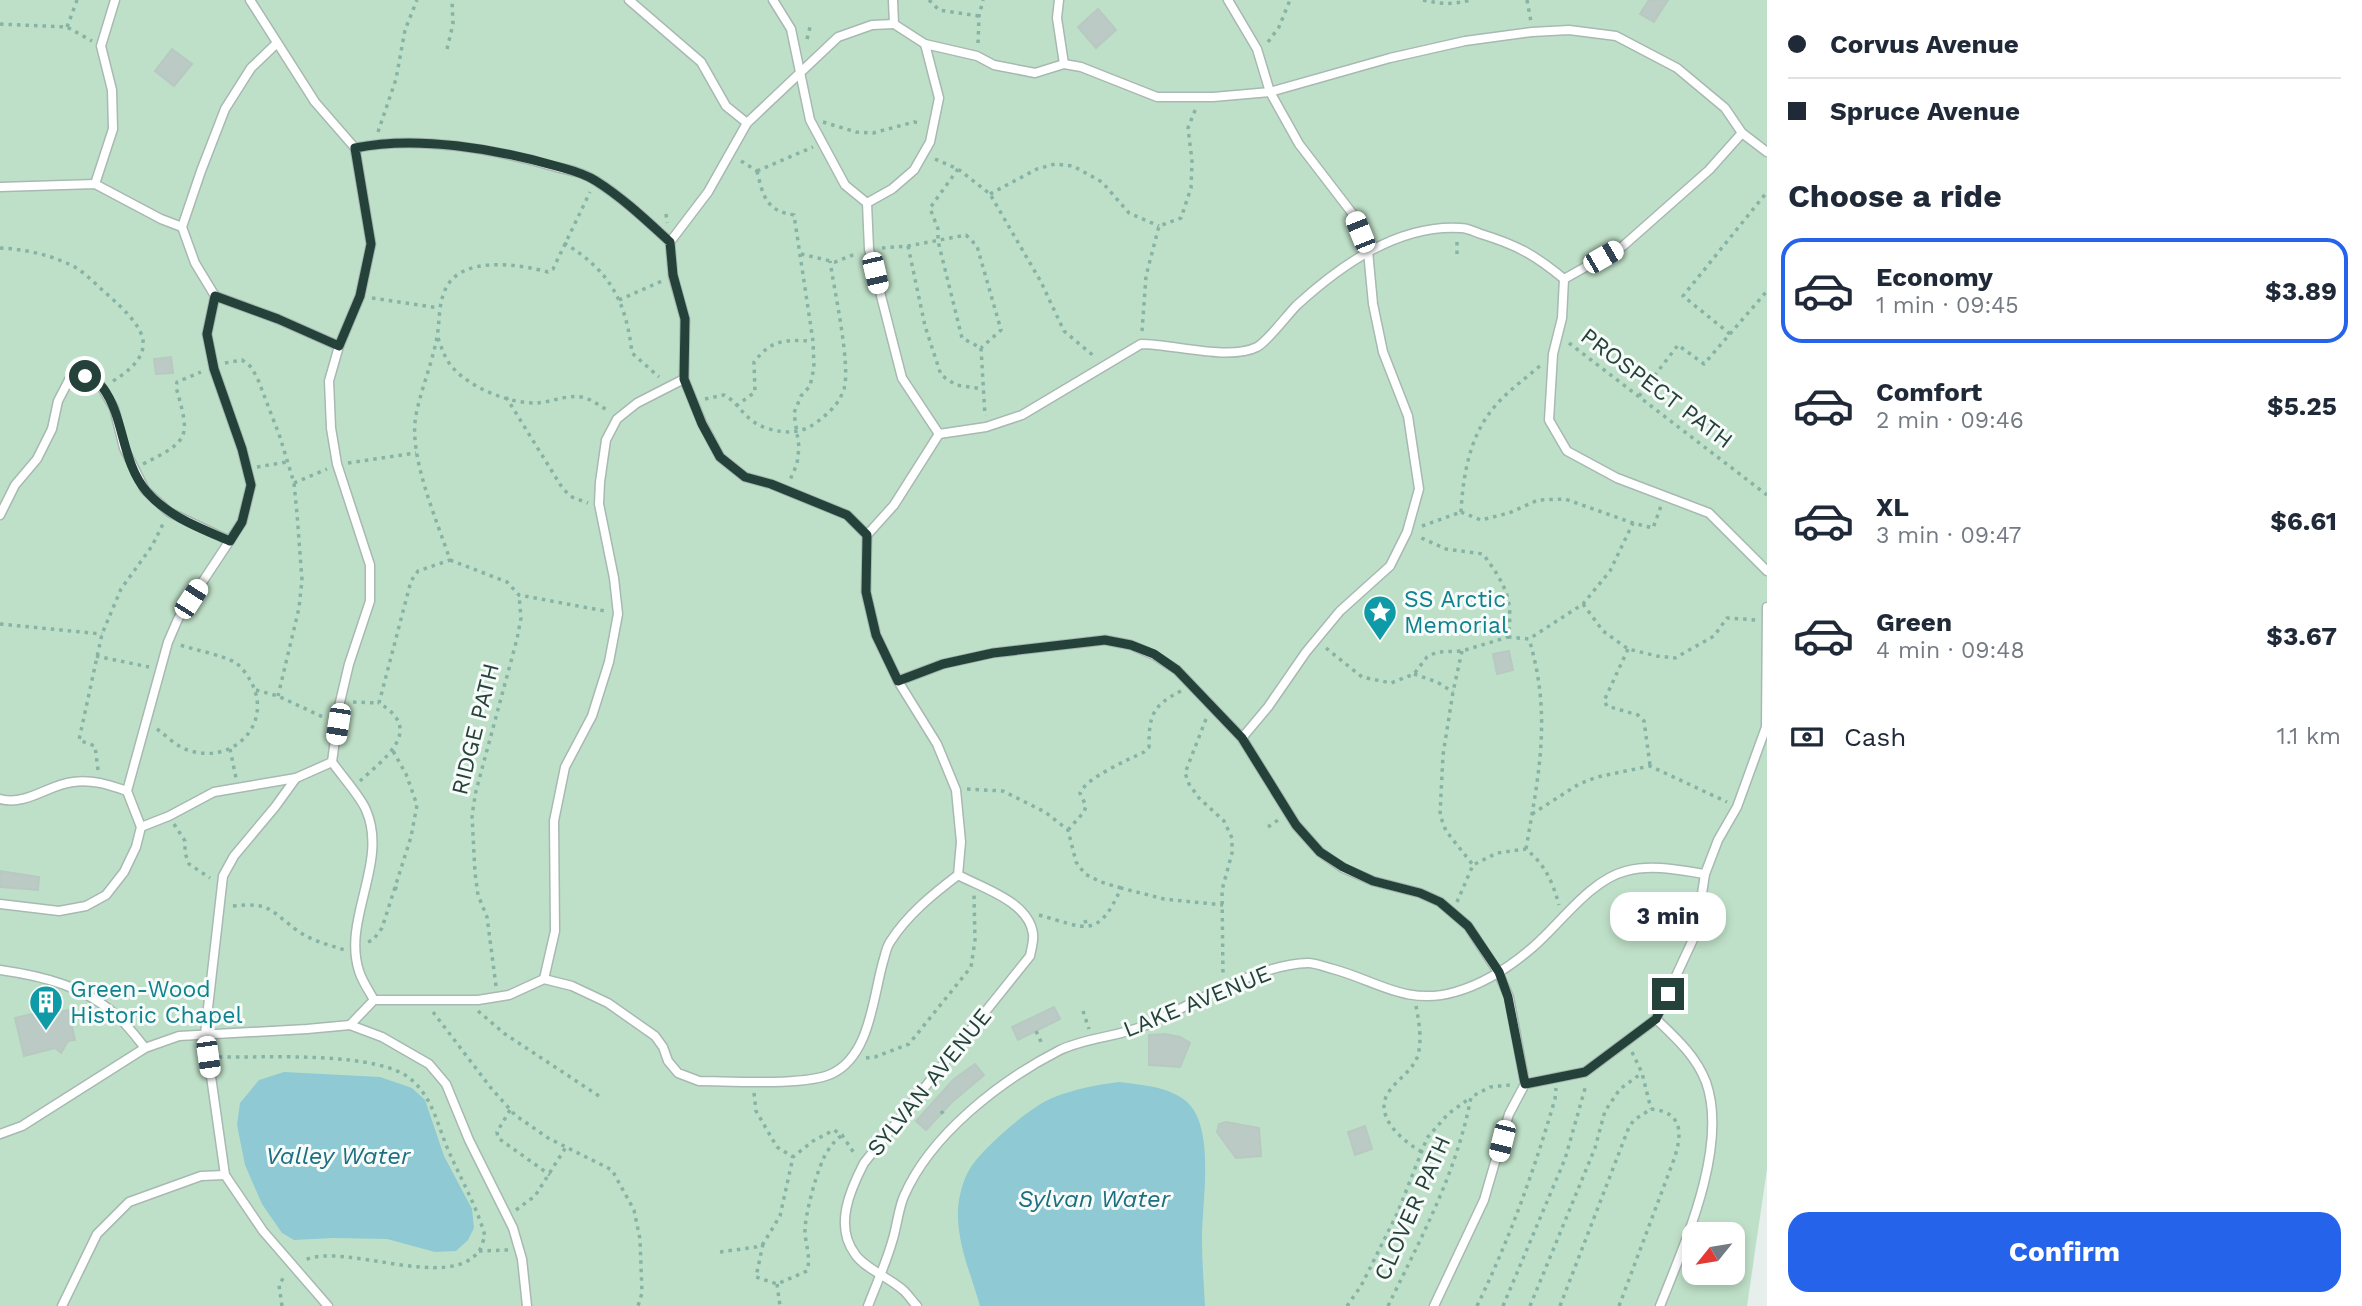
<!DOCTYPE html>
<html lang="en">
<head>
<meta charset="utf-8">
<style>
  body { margin:0; font-family:"Work Sans",sans-serif; background:#f2f2f3; color:#1f2937; height:100vh; display:flex; flex-direction:column; font-size:26px; white-space:nowrap }
  * { box-sizing:border-box; margin:0 }
  p { font-size:23px; color:#747a83 }
  .icon { flex:none; width:38px; height:38px; fill:none; stroke:currentColor; stroke-width:2; stroke-linecap:round; stroke-linejoin:round }
  .map { position:relative; flex:1; overflow:hidden }
  .panel { display:flex; flex-direction:column; background:#fff; width:595px }
  .panel>* { flex:none }
  .banner { display:grid; align-content:center; height:154px; padding:0 21px; background:#fff }
  .needle { width:46px; rotate:240deg }
  .buttons { position:absolute; left:1682px; top:1222px; display:grid; gap:14px }
  .buttons a { display:grid; place-items:center; width:63px; height:63px; border-radius:14px; background:#fff; box-shadow:0 4px 10px #0003; font-size:35px }
  .end { position:absolute; width:32px; height:32px; margin:-16px; border:9px solid #24423a; background:#fff; box-shadow:0 0 0 4px #fff }
  .from { border-radius:50% }
  .bubble { position:absolute; height:49px; border-radius:21px; background:#fff; box-shadow:0 4px 10px #0003; font-size:23px; font-weight:700; line-height:49px; text-align:center }
  .car { position:absolute; width:21px; height:42px; margin:-21px -10px; border-radius:9px; box-shadow:0 0 5px 2px #0007; background:linear-gradient(#fff 24%,#345 0 40%,#fff 0 76%,#345 0 86%,#fff 0) }
  .banner b { display:flex; align-items:center; gap:24px; height:66px; font-size:26px }
  .banner b+b { border-top:2px solid #e0e1e3 }
  .banner i { width:18px; height:18px; background:#1f2937 }
  ul { padding:0; list-style:none }
  li { display:flex; align-items:center; gap:21px; height:105px; margin:0 14px 10px; padding:0 7px; border:4px solid transparent; border-radius:21px }
  li div { flex:1 }
  li b { display:block; font-size:26px }
  li em { font-style:normal; font-weight:700 }
  li.on { border-color:#2563eb }
  li>.icon { width:63px; height:63px; stroke-width:1.5 }
  h2 { padding:0 21px; font-size:32px; line-height:84px }
  .pay { display:flex; align-items:center; gap:18px; height:77px; padding:0 21px; font-size:26px }
  .pay p { margin-inline-start:auto }
  .button { display:flex; gap:14px; margin-top:auto; padding:14px 21px }
  .button a { flex:1; height:80px; border-radius:21px; background:#2563eb; color:#fff; font-size:28px; font-weight:700; line-height:80px; text-align:center }
  main { display:flex; flex:1; min-height:0 }
  .map>svg:first-child { display:block }
</style>
</head>
<body>
<main>
<div class="map">
<svg width="1767" height="1306" viewBox="0 0 1767 1306">
  <rect width="100%" height="100%" fill="#e6efeb"/>
  <path fill="#bfe0c8" fill-rule="evenodd" d="M0,0h1767v1169l-20,137h-1747zM1694,1234h38v38h-38z"/>
  <g fill="#8ec9d4">
    <path d="M284,1072l96,5 32,11 13,12 19,56 28,53 2,19 -6,12 -12,11 -21,1 -48,-13 -54,-1 -39,2 -12,-7 -20,-29 -17,-39 -8,-40 3,-22 19,-23z"/>
    <path d="M1119,1082c23,3 48,4 67,19 31,27 15,104 16,141 0,21 2,43 3,64h-225c-8,-29 -21,-57 -22,-88 -1,-15 4,-38 13,-51 13,-20 59,-60 81,-69 23,-9 43,-13 67,-16z"/>
  </g>
  <g fill="#bbcac4" stroke="#b8c9c2" stroke-width="2">
    <path d="M1649,0h19l-14,22 -14,-8z"/>
    <path d="M1098,9l18,21 -20,18 -18,-21z"/>
    <path d="M172,49l20,15 -18,22 -19,-15z"/>
    <path d="M171,357l2,16 -17,1 -2,-15z"/>
    <path d="M1509,651l4,19 -16,4 -4,-20z"/>
    <path d="M0,871l39,6 -1,13 -38,-3z"/>
    <path d="M51,1004l9,8 8,-2 7,30 -7,1 -7,12 -6,-5 -31,8 -9,-38 30,-7z"/>
    <path d="M1054,1007l6,12 -42,21 -6,-13z"/>
    <path d="M1165,1034l15,3 10,6 -10,24 -31,-2v-30z"/>
    <path d="M975,1064l9,11 -32,27 -26,28 -10,-9 38,-42z"/>
    <path d="M1226,1122l33,6 2,28 -25,2 -19,-26 2,-8z"/>
    <path d="M1365,1126l7,23 -17,6 -7,-23z"/>
  </g>
  <g fill="none" stroke-linecap="round" stroke-linejoin="round">
    <g stroke="#a8b8b2" stroke-width="11">
      <g id="service">
        <path d="M250,0l65,102 40,46 16,96 -11,52 -21,50 -10,35 2,47 6,36 33,101v36l-21,63 -9,38 -8,60 -36,16 -21,29 -41,49 -11,20 -18,158 20,141 38,56 65,75"/>
        <path d="M629,0l72,62 25,44 21,17 -39,69 -38,50 3,34 12,43 -1,60 18,44 18,34 25,20 26,7 76,31 20,20"/>
        <path d="M773,0l18,29 19,91 35,65 22,18 2,46 33,129 37,56"/>
        <path d="M1059,0l-2,18 7,46 17,3 76,30h56l57,-5 120,-34 75,-17 67,-9 37,-2 47,6 61,32 48,40 17,25 25,19"/>
        <path d="M1228,0l29,49 13,43 29,52 53,69 16,38 5,53 10,48 25,64 11,73 -12,43 -17,34 -50,45 -34,41 -38,55 -26,31"/>
        <path d="M925,44l52,12 17,9 41,8 29,-9"/>
        <path d="M747,123l91,-86 34,-12 22,-1"/>
        <path d="M355,148c62,-13 140,1 201,19 14,3 28,6 40,14 27,17 51,40 74,61"/>
        <path d="M95,184l18,-55 -1,-39 -11,-44 14,-46"/>
        <path d="M0,187l95,-3 66,35 21,8"/>
        <path d="M867,203l25,-14 22,-19 16,-28 9,-44 -14,-54 -31,-20 -1,-24"/>
        <path d="M1564,279l-2,39 -9,36 -4,66 18,31 50,27 92,35 58,58"/>
        <path d="M215,296l63,23 61,27"/>
        <path d="M0,515l15,-30 22,-26 15,-30 6,-28 12,-23 15,-2 16,10 13,22 10,40 21,42 24,22 61,29"/>
        <path d="M898,681l45,-17 50,-11 112,-13 26,5 23,10 23,15 65,68 54,87 24,27 23,16 30,13 47,12 20,9 28,24 30,46 11,25 16,87"/>
        <path d="M332,762c9,13 29,35 34,48 23,52 -24,109 -7,161 3,10 10,20 15,29"/>
        <path d="M0,799c27,7 47,-14 73,-17 19,-3 36,3 54,9"/>
        <path d="M141,827l28,-11 45,-24 82,-14"/>
        <path d="M0,904l59,7 27,-5 20,-11 18,-23 12,-25 5,-20 -14,-36 41,-149 10,-23 64,-97 9,-37 -9,-36 -28,-80 -7,-35 8,-38 -20,-33 -13,-36 19,-56 24,-62 26,-41 26,-25"/>
        <path d="M0,970c43,6 88,17 120,49 9,8 17,19 25,29"/>
        <path d="M544,979l11,-48 -1,-110 11,-54 27,-51 17,-54 9,-48 -4,-36 -15,-74 1,-22 6,-42 11,-21 20,-16 47,-24"/>
        <path d="M1656,1019c20,19 40,37 50,63 23,65 -22,163 -46,224"/>
        <path d="M350,1025l32,12 47,27 17,20 23,56 44,88 9,31 5,47"/>
        <path d="M0,1134l22,-8 123,-78 34,-12 128,-7 43,-4 24,-25h104l31,-5 35,-16 28,7 36,17 47,33 8,11 5,14 10,12 21,8c31,0 106,5 132,-7 39,-17 42,-77 52,-112 2,-6 3,-14 7,-20 17,-27 43,-48 68,-67l3,-33 -5,-52 -19,-46 -39,-63 -22,-46 -10,-43 1,-57 27,-30 45,-71 47,-7 36,-12 119,-71c32,0 88,17 116,3 11,-6 30,-32 40,-42 44,-40 101,-81 164,-77 7,0 14,4 20,6 36,11 54,21 83,45l59,-33 86,-76 33,-37"/>
        <path d="M62,1306l35,-72 32,-32 72,-26 24,-1"/>
        <path d="M868,1306c8,-21 18,-43 24,-64 5,-15 6,-32 12,-46 27,-62 97,-116 156,-146 27,-13 59,-13 86,-25 46,-20 112,-61 162,-62 8,0 17,4 25,6 44,12 74,37 122,23 28,-8 56,-26 78,-45 27,-23 57,-67 93,-76 26,-7 53,-1 79,3"/>
        <path d="M917,1306c-5,-5 -9,-12 -14,-16 -13,-12 -39,-22 -48,-36 -21,-28 -5,-64 9,-91l166,-207c1,-6 4,-15 3,-22 -4,-32 -50,-46 -75,-59"/>
        <path d="M1434,1306l50,-106 25,-86 16,-30 60,-12 71,-53 40,-86 9,-59 13,-34 19,-33 29,-80 1,-120"/>
      </g>
    </g>
    <g stroke="#86b3a5" stroke-width="3.5" stroke-dasharray="3.5 5" stroke-linecap="butt">
      <path d="M929,0l10,10 40,6"/>
      <path d="M1423,0c17,4 30,5 47,0"/>
      <path d="M1527,0l4,22"/>
      <path d="M0,24l67,3 25,14"/>
      <path d="M67,27l10,-27"/>
      <path d="M807,39l3,-12"/>
      <path d="M1268,42l11,-15 11,-27"/>
      <path d="M978,43l1,-27 4,-16"/>
      <path d="M447,49l6,-25 -1,-24"/>
      <path d="M823,122l33,10 17,1 41,-11 7,1"/>
      <path d="M378,132l18,-53 9,-49 12,-30"/>
      <path d="M935,159l23,10 32,25 51,88 23,49 31,26"/>
      <path d="M741,161l16,10"/>
      <path d="M958,169l-28,39 8,21v12l24,97 19,10"/>
      <path d="M757,171c6,25 9,40 37,44l19,126 1,27 -4,18 -9,10 -7,17 5,34 -2,17 -7,16"/>
      <path d="M757,171l56,-24"/>
      <path d="M990,194l47,-25 18,-5 18,2 29,16 27,31 30,13"/>
      <path d="M666,214l1,9"/>
      <path d="M564,243c45,27 62,57 68,110l27,24"/>
      <path d="M908,246l17,80 16,49 15,10 27,4"/>
      <path d="M0,248c25,1 51,7 73,18 13,7 23,19 34,28 34,31 58,55 6,87"/>
      <path d="M882,248l26,-2 58,-11 11,11 24,84 -20,18"/>
      <path d="M801,254l34,8 23,-9"/>
      <path d="M1457,254v-16"/>
      <path d="M372,298l67,10"/>
      <path d="M619,300l43,-19"/>
      <path d="M1142,331l4,-55 13,-50 22,-8 10,-30 1,-27 -4,-33 8,-20"/>
      <path d="M1730,334l-47,-38 84,-104"/>
      <path d="M438,338c4,11 7,21 15,30 18,20 57,36 84,35 15,-1 34,-10 48,-5 8,2 16,9 24,13"/>
      <path d="M1569,343l198,152"/>
      <path d="M981,348l4,68"/>
      <path d="M225,363l17,-3 8,6 7,11 23,60 14,46 3,31 5,66 -3,28 -21,88"/>
      <path d="M1639,396l39,-51 26,19 63,-73"/>
      <path d="M506,397l57,92 9,8 16,6"/>
      <path d="M705,399l19,-4c17,9 19,25 42,33 19,6 35,6 51,-6 12,-9 22,-18 27,-33 7,-24 -10,-100 -14,-128"/>
      <path d="M736,406l19,-14 -1,-30c18,-23 30,-22 58,-21"/>
      <path d="M348,463l68,-10"/>
      <path d="M143,464c48,-24 47,-27 33,-77l1,-5 24,-10"/>
      <path d="M257,467l30,-5"/>
      <path d="M294,483l33,-14"/>
      <path d="M1461,512c2,-38 9,-78 35,-107 13,-15 30,-27 45,-40"/>
      <path d="M1461,512l20,8 28,-7 29,-13 27,-1 68,24"/>
      <path d="M1422,526l39,-14"/>
      <path d="M450,560l57,22 12,13 86,16"/>
      <path d="M1583,604l20,27 25,18 29,7 18,2 39,-22 13,-18 29,2"/>
      <path d="M0,624l102,10"/>
      <path d="M1508,637l21,2 54,-35 27,-33 23,-48 20,5 8,-22"/>
      <path d="M1326,648l36,29 29,6 23,-9 13,-17 10,-5 25,-1 46,-14c6,-38 -3,-53 -25,-83l-37,-5 -29,-13"/>
      <path d="M1628,649l-24,52 3,5 31,9 6,6 6,44"/>
      <path d="M1462,651l-9,41 -10,63 -3,60 6,16 27,34"/>
      <path d="M96,656l53,11"/>
      <path d="M1414,674l23,8 16,10"/>
      <path d="M256,690l22,6 47,22"/>
      <path d="M353,702l26,1"/>
      <path d="M1206,719l-21,54 4,11 10,14 25,23 8,17v15l-10,37 1,86"/>
      <path d="M157,729c10,7 20,18 31,21 45,16 87,-27 62,-70 -3,-5 -8,-13 -14,-17 -13,-8 -41,-13 -56,-18"/>
      <path d="M230,749l6,29"/>
      <path d="M98,770l-3,-24 -16,-6 23,-106 19,-45 31,-43 11,-22"/>
      <path d="M360,781c25,-23 65,-51 19,-78l32,-122 7,-10 32,-11c-13,-40 -42,-104 -34,-145 5,-26 16,-51 21,-78 3,-16 1,-31 8,-47 15,-35 74,-26 103,-18l5,-3 37,-77"/>
      <path d="M967,789l36,2 42,21 23,18 8,32 9,12 16,8 20,6"/>
      <path d="M1532,814l47,-30 18,-7 53,-11 77,36"/>
      <path d="M174,824l11,17v12l4,11 21,14"/>
      <path d="M1268,827l10,-7"/>
      <path d="M1068,830l16,-18 2,-6 -6,-13c7,-16 48,-33 64,-41l5,-5c0,-32 3,-41 32,-56"/>
      <path d="M1526,849c13,-76 26,-134 3,-210"/>
      <path d="M394,888l7,1"/>
      <path d="M1457,902l16,-37 24,-12 29,-4c19,16 26,31 33,56"/>
      <path d="M233,906c38,-4 36,4 65,25 14,10 31,14 47,19"/>
      <path d="M1039,915c47,13 59,25 82,-27l43,11 59,6"/>
      <path d="M1085,920l2,7"/>
      <path d="M368,942l5,-2 9,-12 29,-91 6,-32 -11,-31 -13,-23"/>
      <path d="M496,986l-9,-69 -9,-22 -3,-22 -3,-58 4,-24 41,-152 4,-21 -2,-23"/>
      <path d="M1416,1006c3,16 6,33 2,49 -5,16 -21,24 -30,38 -15,24 16,49 34,59"/>
      <path d="M478,1011l27,23 94,62"/>
      <path d="M1083,1011l6,18"/>
      <path d="M433,1012l58,76 24,27 33,23 64,32 22,40 6,29 2,54 -4,13"/>
      <path d="M1036,1031l7,15"/>
      <path d="M1632,1052l10,21 9,36"/>
      <path d="M219,1057c45,1 162,-7 194,24 21,20 25,46 36,71 12,27 28,55 36,84 -2,4 -3,11 -6,15 -30,41 -134,-9 -174,9"/>
      <path d="M866,1058l9,-1 34,-13 62,-77 4,-27 -1,-45"/>
      <path d="M754,1093l2,18 21,36 16,10"/>
      <path d="M510,1110l-13,22 1,6 52,37"/>
      <path d="M941,1111l5,6"/>
      <path d="M516,1210l19,-14 31,-49"/>
      <path d="M763,1244l-7,33 21,7 30,-13c4,-13 -1,-25 -2,-38 -1,-16 13,-68 22,-81 4,-7 9,-12 15,-17"/>
      <path d="M479,1251l29,-1"/>
      <path d="M720,1252l36,-5 7,-3 17,-28 13,-59 20,-16 21,-11 8,5 14,21"/>
      <path d="M777,1284l3,22"/>
      <path d="M282,1306l-3,-21 6,-10"/>
      <path d="M1347,1306l14,-20 36,-72 30,-76 21,-24 22,-16"/>
      <path d="M1388,1306c33,-68 69,-134 83,-209l19,-10 20,-2"/>
      <path d="M1477,1306c33,-68 57,-135 78,-207l1,-11"/>
      <path d="M1503,1306l62,-147 21,-74"/>
      <path d="M1530,1306l65,-158 10,-37 15,-22 22,-16"/>
      <path d="M1560,1306l69,-179 5,-7 17,-11"/>
      <path d="M1619,1306l54,-144c9,-25 12,-50 -22,-53"/>
    </g>
    <use href="#service" stroke="#fff" stroke-width="8"/>
  </g>
  <g fill="none" stroke-linecap="round" stroke-linejoin="round">
    <path stroke="#24423a" stroke-width="9" d="M85,376c6,4 14,7 18,12 22,30 18,74 44,104 22,25 53,36 83,49l12,-19 9,-37 -9,-36 -28,-80 -7,-35 8,-38 63,23 61,27 21,-50 11,-52 -16,-96c62,-13 141,1 201,18 14,4 28,7 40,15 27,17 51,40 74,61l3,33 12,44 -1,60 18,45 18,33 25,20 26,7 76,31 20,20 -1,57 10,43 22,46 45,-17 50,-11 112,-13 26,5 23,9 23,16 65,68 54,87 24,27 23,15 30,14 47,12 20,9 28,24 31,46 9,25 17,87 60,-12 71,-53 12,-25"/>
  </g>
  <defs>
    <g id="sight-pin" transform="scale(1.75)"><path d="M0 17L-7.5 6A9.5 9.5 0 1 1 7.5 6Z" fill="#0f9aa8" stroke="#f7fbf9"/><path d="M0-6L1.8-2.2L6-1.7L2.9 1.2L3.7 5.4L0 3.3L-3.7 5.4L-2.9 1.2L-6-1.7L-1.8-2.2Z" fill="#fff"/></g>
    <g id="building-pin" transform="scale(1.75)"><path d="M0 17L-7.5 6A9.5 9.5 0 1 1 7.5 6Z" fill="#0f9aa8" stroke="#f7fbf9"/><path d="M-4-6H4V6H1V3H-1V6H-4ZM-2.5-4.3h1.7v1.8h-1.7ZM.8-4.3h1.7v1.8H.8ZM-2.5-1h1.7V.8h-1.7ZM.8-1h1.7V.8H.8Z" fill="#fff"/></g>
  </defs>
  <g fill-rule="evenodd">
    <use href="#sight-pin" x="1380" y="612"/>
    <use href="#building-pin" x="46" y="1002"/>
  </g>
  <g text-anchor="middle" stroke-width="6" stroke-linejoin="round" paint-order="stroke">
    <g font-size="23" fill="#24423a" stroke="#f7fbf9">
      <text transform="translate(1657 388) rotate(37)" y="8">PROSPECT PATH</text>
      <text transform="translate(475 729) rotate(-76)" y="8">RIDGE PATH</text>
      <text transform="translate(1197 1001) rotate(-22)" y="8">LAKE AVENUE</text>
      <text transform="translate(929 1082) rotate(-51)" y="8">SYLVAN AVENUE</text>
      <text transform="translate(1412 1208) rotate(-66)" y="8">CLOVER PATH</text>
    </g>
    <g font-size="23" fill="#0d838f" stroke="#f7fbf9" text-anchor="start">
      <text x="1404" y="607">SS Arctic<tspan x="1404" dy="26">Memorial</tspan></text>
      <text x="70" y="997">Green-Wood<tspan x="70" dy="26">Historic Chapel</tspan></text>
    </g>
    <g font-size="24" font-style="italic" fill="#1c6f80" stroke="#f7fbf9">
      <text x="338" y="1164">Valley Water</text>
      <text x="1094" y="1207">Sylvan Water</text>
    </g>
  </g>
</svg>
<div class="buttons">
<a><svg class="needle" viewBox="-14 -14 28 28"><path d="M0-13l5 13h-10z" fill="#e53935"/><path d="M0 13l5-13h-10z" fill="#747a83"/></svg></a>
</div>
<i class="end from" style="left:85px;top:376px"></i>
<i class="end" style="left:1668px;top:994px"></i>
<div class="bubble" style="left:1610px;top:892px;width:116px">3 min</div>
<i class="car" style="left:1360px;top:232px;rotate:338deg"></i>
<i class="car" style="left:1603px;top:257px;rotate:60deg"></i>
<i class="car" style="left:875px;top:273px;rotate:167deg"></i>
<i class="car" style="left:191px;top:599px;rotate:33deg"></i>
<i class="car" style="left:338px;top:724px;rotate:189deg"></i>
<i class="car" style="left:208px;top:1057px;rotate:172deg"></i>
<i class="car" style="left:1502px;top:1141px;rotate:194deg"></i>
</div>
<section class="panel">
<div class="banner">
<b><i class="from"></i>Corvus Avenue</b>
<b><i></i>Spruce Avenue</b>
</div>
<h2>Choose a ride</h2>
<ul>
<li class="on"><svg class="icon" aria-label="car" viewBox="0 0 24 24"><path d="M5 17H2v-5l4-1 3-4h7l3 4 3 1v5h-3M9 17h6M6 11h13"/><circle cx="7" cy="17" r="2"/><circle cx="17" cy="17" r="2"/></svg><div><b>Economy</b><p>1 min · 09:45</p></div><em>$3.89</em></li>
<li><svg class="icon" aria-label="car" viewBox="0 0 24 24"><path d="M5 17H2v-5l4-1 3-4h7l3 4 3 1v5h-3M9 17h6M6 11h13"/><circle cx="7" cy="17" r="2"/><circle cx="17" cy="17" r="2"/></svg><div><b>Comfort</b><p>2 min · 09:46</p></div><em>$5.25</em></li>
<li><svg class="icon" aria-label="car" viewBox="0 0 24 24"><path d="M5 17H2v-5l4-1 3-4h7l3 4 3 1v5h-3M9 17h6M6 11h13"/><circle cx="7" cy="17" r="2"/><circle cx="17" cy="17" r="2"/></svg><div><b>XL</b><p>3 min · 09:47</p></div><em>$6.61</em></li>
<li><svg class="icon" aria-label="car" viewBox="0 0 24 24"><path d="M5 17H2v-5l4-1 3-4h7l3 4 3 1v5h-3M9 17h6M6 11h13"/><circle cx="7" cy="17" r="2"/><circle cx="17" cy="17" r="2"/></svg><div><b>Green</b><p>4 min · 09:48</p></div><em>$3.67</em></li>
</ul>
<div class="pay"><svg class="icon" aria-label="cash" viewBox="0 0 24 24"><path d="M3 7h18v10H3z"/><circle cx="12" cy="12" r="2"/></svg>Cash<p>1.1 km</p></div>
<div class="button"><a>Confirm</a></div>
</section>
</main>
</body>
</html>
